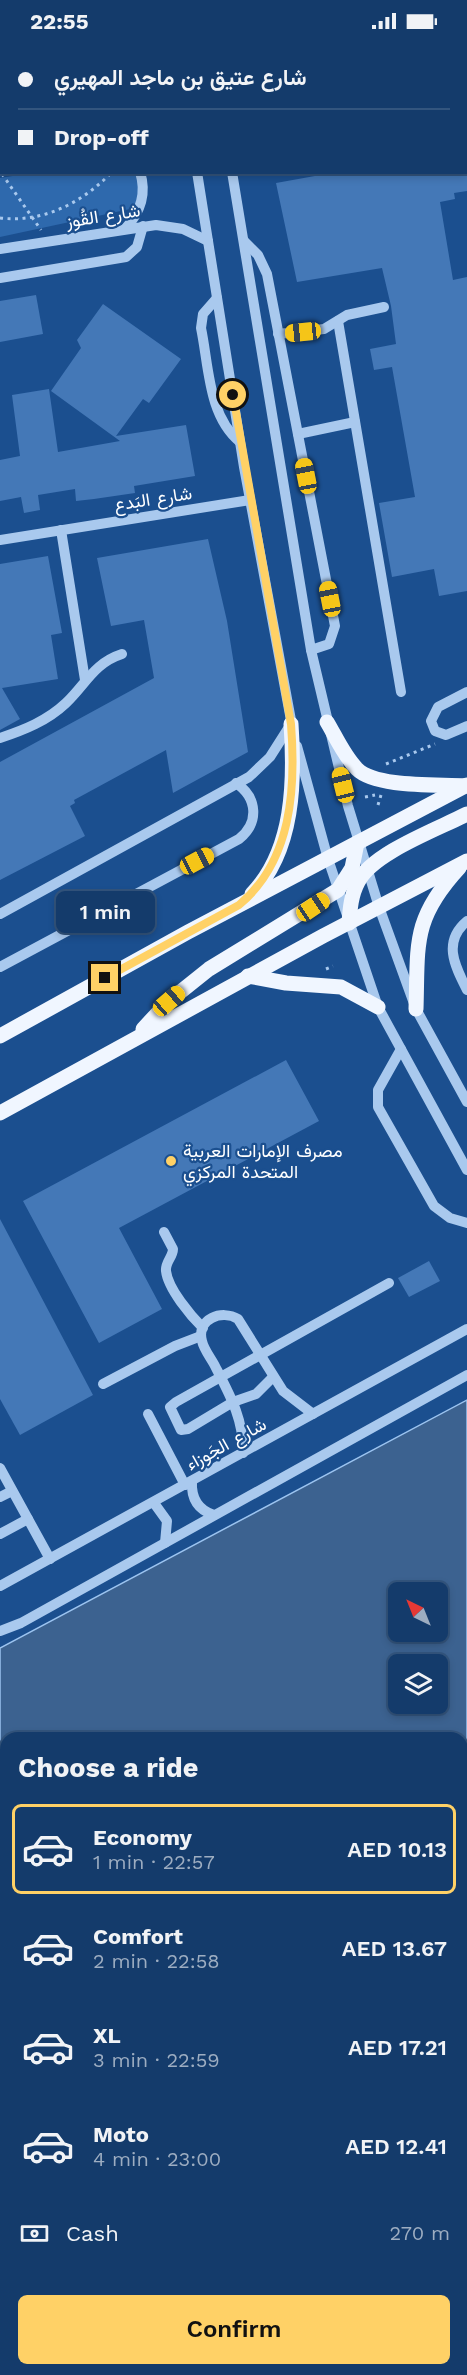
<!DOCTYPE html>
<html lang="en">
<head>
<meta charset="utf-8">
<style>
  body { margin:0; font-family:"Work Sans",Vazirmatn,sans-serif; background:#1d4271; color:#f1f3f6; height:100vh; display:flex; flex-direction:column; font-size:22px; white-space:nowrap }
  * { box-sizing:border-box; margin:0 }
  p { font-size:20px; color:#9dadc1 }
  .icon { flex:none; width:33px; height:33px; fill:none; stroke:currentColor; stroke-width:2; stroke-linecap:round; stroke-linejoin:round }
  .map { position:relative; flex:1; overflow:hidden }
  .drawer { position:absolute; left:0px; top:1690px; width:468px; height:644px; display:flex; flex-direction:column; background:#143b6b; border-radius:18px 18px 0 0; box-shadow:0 3px 9px #0003,0 0 0 2px #33557e }
  .drawer>* { flex:none }
  .banner { position:absolute; left:0px; top:0px; width:468px; height:132px; box-shadow:0 3px 9px #0003,0 0 0 2px #33557e; display:grid; align-content:center; height:132px; padding:0 18px; background:#143b6b }
  .needle { width:39px; rotate:317deg }
  .buttons { position:absolute; left:388px; top:1540px; display:grid; gap:12px }
  .buttons a { display:grid; place-items:center; width:60px; height:60px; border-radius:9px; background:#143b6b; box-shadow:0 3px 9px #0003,0 0 0 2px #33557e; font-size:30px }
  .end { position:absolute; width:27px; height:27px; margin:-14px; border:8px solid #ffd166; background:#111; box-shadow:0 0 0 3px #111 }
  .from { border-radius:50% }
  .bubble { position:absolute; height:42px; border-radius:9px; background:#143b6b; box-shadow:0 3px 9px #0003,0 0 0 2px #33557e; font-size:20px; font-weight:600; line-height:42px; text-align:center }
  .car { position:absolute; width:18px; height:36px; margin:-18px -9px; border-radius:8px; box-shadow:0 0 4px 2px #0007; background:linear-gradient(#f5c518 24%,#345 0 40%,#f5c518 0 76%,#345 0 86%,#f5c518 0) }
  .banner b { display:flex; align-items:center; gap:21px; height:57px; font-size:22px }
  .banner b+b { border-top:2px solid #33557e }
  .banner i { width:15px; height:15px; background:#f1f3f6 }
  ul { padding:0; list-style:none }
  li { display:flex; align-items:center; gap:18px; height:90px; margin:0 12px 9px; padding:0 6px; border:3px solid transparent; border-radius:9px }
  li div { flex:1 }
  li b { display:block; font-size:22px }
  li em { font-style:normal; font-weight:600 }
  li.on { border-color:#ffd166 }
  li>.icon { width:54px; height:54px; stroke-width:1.5 }
  h2 { padding:0 18px; font-size:27px; line-height:72px }
  .pay { display:flex; align-items:center; gap:15px; height:66px; padding:0 18px; font-size:22px }
  .pay p { margin-inline-start:auto }
  .primary-button { display:flex; gap:12px; margin-top:auto; padding:12px 18px }
  .primary-button a { flex:1; height:69px; border-radius:9px; background:#ffd166; color:#111; font-size:24px; font-weight:600; line-height:69px; text-align:center }
  .status { display:flex; justify-content:space-between; align-items:center; height:42px; padding:0 30px; background:#143b6b; direction:ltr }
  .status svg { height:16px; fill:currentColor }
  .map>svg:first-child { display:block }
</style>
</head>
<body>
<div class="status"><b>22:55</b><svg viewBox="0 0 49 12"><path d="M0 12V9h3v3zM5 12V6h3v6zM10 12V3h3v9zM15 12V0h3v12zM26 1h20v11H26zM47 4h2v5h-2z"/></svg></div>
<div class="map">
<svg width="467" height="2333" viewBox="0 0 467 2333">
  <rect width="100%" height="100%" fill="#1b4f8f"/>
  <path fill="#2e69ad" d="M38,130l99,1 2,26 -9,10 -130,28v-59z"/>
  <g fill="#3c6290" stroke="#9cc4f0" stroke-width="1.5" fill-rule="evenodd">
    <path d="M467,1358v480l-5,2v-144h-456v48l-6,-10v-128zM399,1551h39v39h-39zM399,1623h39v39h-39z"/>
    <path d="M467,2027v306h-140l2,-5h133v-295z"/>
  </g>
  <g fill="#4478b7">
    <path d="M337,130h130v19l-13,2 1,6 -15,3 13,78 14,-3v314l-28,5 -5,-27 -42,8 -13,-74 36,-6 -23,-130 -18,3 -4,-21 26,-5 -5,-38 -9,-38 -85,14 -21,-99z"/>
    <path d="M36,253l7,39 -43,8v-41z"/>
    <path d="M103,262l78,55 -32,44 -6,-4 -27,37 70,-11 9,51 -61,10 1,7 -41,6 -18,2 -1,-12 -37,6 2,15 -16,3 -3,-16 -21,4v-41l20,-4 -8,-61 37,-6 9,63 62,-11 -69,-50 30,-43 -4,-8z"/>
    <path d="M208,497l19,82 21,131 -75,41 -7,-43 -92,50 1,3 -5,3 15,30 -85,44v-118l154,-84 -10,-58 -33,6 -14,-68z"/>
    <path d="M48,514l14,77 -11,2 7,44 -56,9 18,31 -20,11v-166z"/>
    <path d="M286,1018l33,61 -200,107 43,81 -63,34 -76,-142z"/>
    <path d="M0,1177l93,176 -73,40 -20,-36z"/>
    <path d="M429,1219l11,20 -31,16 -11,-19z"/>
  </g>
  <g fill="none" stroke-linecap="round" stroke-linejoin="round">
    <g stroke="#a9c9ee" stroke-width="3" stroke-dasharray="3 4.5" stroke-linecap="butt">
      <path d="M2,132l39,56"/>
      <path d="M0,176c43,5 82,-15 112,-46"/>
      <path d="M386,722l49,-20"/>
      <path d="M365,755l10,-2"/>
      <path d="M378,763l3,-10"/>
      <path d="M58,855l9,18"/>
      <path d="M326,927l7,-3"/>
      <path d="M462,2285l5,4"/>
    </g>
    <g stroke="#a9c9ee" stroke-width="10">
      <path d="M176,0v2"/>
      <path d="M211,0v2"/>
      <path d="M466,44h1"/>
      <path d="M0,77h2"/>
      <path d="M0,120h2"/>
      <path d="M197,130l47,295 49,264"/>
      <path d="M232,130l79,478 37,156 31,101 37,102 51,93"/>
      <path d="M125,187c15,-16 22,-35 15,-57"/>
      <path d="M244,199l14,14 9,19 68,352 -6,18 -18,6"/>
      <path d="M0,207l156,-24 27,4 25,12"/>
      <path d="M0,236l126,-21 11,-10 6,-21"/>
      <path d="M217,256l-14,16 -2,14c8,38 7,88 39,114"/>
      <path d="M338,279l63,371"/>
      <path d="M278,292l46,-5 23,-14 37,-8"/>
      <path d="M298,392l57,-12"/>
      <path d="M61,488l24,150"/>
      <path d="M0,498l250,-40"/>
      <path d="M467,650l-29,15 -7,14 4,10 11,4 21,-9"/>
      <path d="M0,696c24,-8 47,-17 66,-35 20,-19 28,-40 56,-49"/>
      <path d="M297,704l31,113 50,148 89,163"/>
      <path d="M0,872l249,-137 21,-20 21,-33"/>
      <path d="M467,879c-25,21 -12,45 0,69"/>
      <path d="M0,925l239,-128c20,-16 19,-41 -3,-56"/>
      <path d="M401,1007l-23,41v17l56,99 16,12 17,5"/>
      <path d="M164,1190l9,17c0,8 -8,13 -7,22 2,18 25,45 37,57"/>
      <path d="M273,1335l-17,17 -23,8 -45,27 -7,1 -11,-23 6,-5 213,-119"/>
      <path d="M103,1342l72,-38 26,-10"/>
      <path d="M148,1372l37,71"/>
      <path d="M243,1411c1,-33 -13,-58 -28,-87 -4,-8 -11,-16 -13,-25 -6,-22 20,-32 36,-22l45,72 30,23"/>
      <path d="M0,1426l50,91"/>
      <path d="M192,1439c-1,17 6,29 22,34"/>
      <path d="M0,1455l12,-6"/>
      <path d="M154,1461l13,18 -2,22"/>
      <path d="M0,1492l28,-15"/>
      <path d="M0,1544l467,-257"/>
      <path d="M0,1589l21,-8 446,-248"/>
      <path d="M0,1808l6,11"/>
      <path d="M0,1871l6,11"/>
      <path d="M0,2005l6,-8"/>
      <path d="M0,2048h6"/>
      <path d="M0,2263l6,-3"/>
      <path d="M0,2282l6,-4"/>
      <path d="M0,2325h6"/>
      <path d="M60,2328l4,5"/>
      <path d="M279,2328v5"/>
      <path d="M19,2333l2,-5"/>
    </g>
    <g stroke="#f0f6ff" stroke-width="15">
      <path d="M327,680c9,15 17,34 30,47 19,19 82,15 109,17"/>
      <path d="M252,852c42,-44 43,-113 39,-170"/>
      <path d="M349,881c1,-14 2,-28 9,-41 14,-29 80,-53 109,-68"/>
      <path d="M248,934l38,7 55,4 37,20"/>
      <path d="M416,967c2,-65 -4,-90 43,-141"/>
      <path d="M143,987l26,-28 40,-32 129,-79 14,-22 5,-25"/>
      <path d="M0,994l188,-104 279,-147"/>
      <path d="M0,1071l323,-177 144,-75"/>
    </g>
  </g>
  <g fill="none" stroke-linecap="round" stroke-linejoin="round">
    <path stroke="#ffd166" stroke-width="8" d="M105,936l134,-73c53,-44 57,-117 52,-181l-58,-329"/>
  </g>
  <circle fill="#ffd166" stroke="#1b4f8f" stroke-width="2" cx="171" cy="1119" r="6"/>
  <g text-anchor="middle" stroke-width="4.5" stroke-linejoin="round" paint-order="stroke">
    <g font-size="18" fill="#fff" stroke="#1b4f8f">
      <text transform="translate(103 174) rotate(-9)" y="6">شارع القُوز</text>
      <text transform="translate(153 457) rotate(-9)" y="6">شارع البَدع</text>
      <text transform="translate(226 1402) rotate(-29)" y="6">شارع الجَوزاء</text>
    </g>
    <g font-size="18" fill="#fff" stroke="#1b4f8f" text-anchor="start">
      <text x="183" y="1115">مصرف الإمارات العربية<tspan x="183" dy="21">المتحدة المركزي</tspan></text>
    </g>
  </g>
</svg>
<div class="buttons">
<a><svg class="needle" viewBox="-14 -14 28 28"><path d="M0-13l5 13h-10z" fill="#e53935"/><path d="M0 13l5-13h-10z" fill="#9dadc1"/></svg></a>
<a><svg class="icon" aria-label="layers" viewBox="0 0 24 24"><path d="M12 4l9 5-9 5-9-5zM3 14l9 5 9-5"/></svg></a>
</div>
<i class="end from" style="left:233px;top:353px"></i>
<i class="end" style="left:105px;top:936px"></i>
<div class="bubble" style="left:56px;top:849px;width:99px">1 min</div>
<i class="car" style="left:303px;top:290px;rotate:264deg"></i>
<i class="car" style="left:306px;top:434px;rotate:349deg"></i>
<i class="car" style="left:330px;top:557px;rotate:349deg"></i>
<i class="car" style="left:343px;top:743px;rotate:346deg"></i>
<i class="car" style="left:197px;top:819px;rotate:62deg"></i>
<i class="car" style="left:313px;top:865px;rotate:56deg"></i>
<i class="car" style="left:169px;top:959px;rotate:49deg"></i>
<div class="banner">
<b><i class="from"></i>شارع عتيق بن ماجد المهيري</b>
<b><i></i>Drop-off</b>
</div>
<section class="drawer">
<h2>Choose a ride</h2>
<ul>
<li class="on"><svg class="icon" aria-label="car" viewBox="0 0 24 24"><path d="M5 17H2v-5l4-1 3-4h7l3 4 3 1v5h-3M9 17h6M6 11h13"/><circle cx="7" cy="17" r="2"/><circle cx="17" cy="17" r="2"/></svg><div><b>Economy</b><p>1 min · 22:57</p></div><em>AED 10.13</em></li>
<li><svg class="icon" aria-label="car" viewBox="0 0 24 24"><path d="M5 17H2v-5l4-1 3-4h7l3 4 3 1v5h-3M9 17h6M6 11h13"/><circle cx="7" cy="17" r="2"/><circle cx="17" cy="17" r="2"/></svg><div><b>Comfort</b><p>2 min · 22:58</p></div><em>AED 13.67</em></li>
<li><svg class="icon" aria-label="car" viewBox="0 0 24 24"><path d="M5 17H2v-5l4-1 3-4h7l3 4 3 1v5h-3M9 17h6M6 11h13"/><circle cx="7" cy="17" r="2"/><circle cx="17" cy="17" r="2"/></svg><div><b>XL</b><p>3 min · 22:59</p></div><em>AED 17.21</em></li>
<li><svg class="icon" aria-label="car" viewBox="0 0 24 24"><path d="M5 17H2v-5l4-1 3-4h7l3 4 3 1v5h-3M9 17h6M6 11h13"/><circle cx="7" cy="17" r="2"/><circle cx="17" cy="17" r="2"/></svg><div><b>Moto</b><p>4 min · 23:00</p></div><em>AED 12.41</em></li>
</ul>
<div class="pay"><svg class="icon" aria-label="cash" viewBox="0 0 24 24"><path d="M3 7h18v10H3z"/><circle cx="12" cy="12" r="2"/></svg>Cash<p>270 m</p></div>
<div class="primary-button"><a>Confirm</a></div>
</section>
</div>
</body>
</html>
